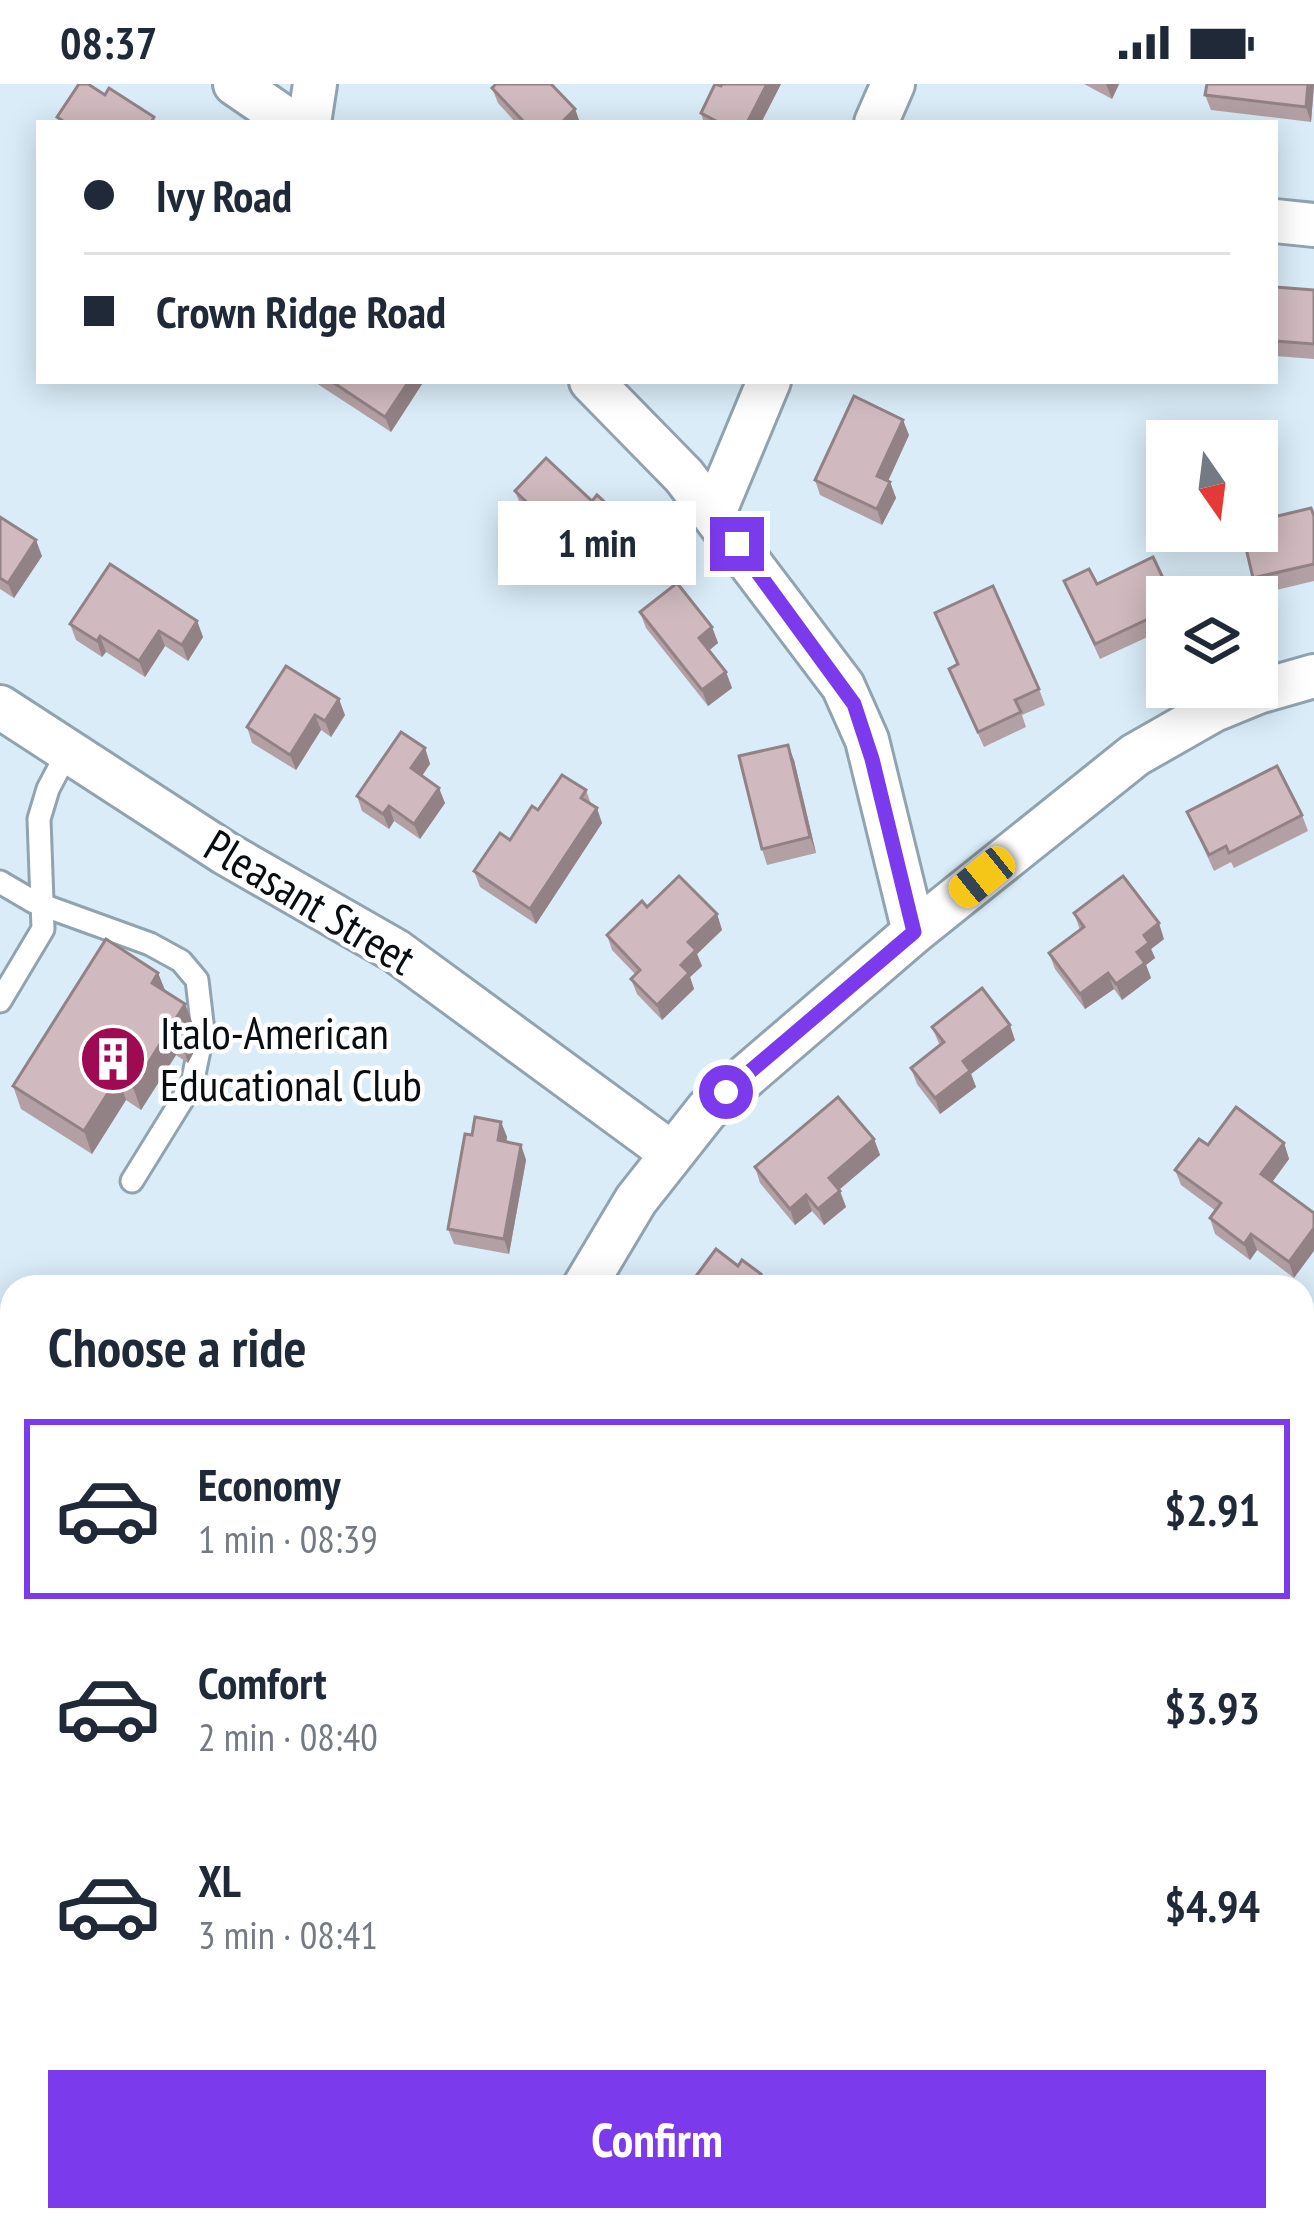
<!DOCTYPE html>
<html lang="en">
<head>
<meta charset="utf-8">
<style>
  body { margin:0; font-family:"PT Sans Narrow",sans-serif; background:#f2f2f3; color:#1f2937; height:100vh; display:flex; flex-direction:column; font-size:45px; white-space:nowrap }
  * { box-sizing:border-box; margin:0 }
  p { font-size:39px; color:#747a83 }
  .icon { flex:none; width:66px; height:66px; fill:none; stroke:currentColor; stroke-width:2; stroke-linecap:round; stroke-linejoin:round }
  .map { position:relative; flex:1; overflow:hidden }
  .details { position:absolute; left:0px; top:1191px; width:1314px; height:957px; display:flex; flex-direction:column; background:#fff; border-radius:36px 36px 0 0; box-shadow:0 6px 30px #0003 }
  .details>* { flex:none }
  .banner { position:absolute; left:36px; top:36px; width:1242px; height:264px; border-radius:0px; box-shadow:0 6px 30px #0003; display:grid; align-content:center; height:264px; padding:0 48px; background:#fff }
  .needle { width:78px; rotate:166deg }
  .tools { position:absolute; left:1146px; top:336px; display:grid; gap:24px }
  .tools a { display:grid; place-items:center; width:132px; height:132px; border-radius:0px; background:#fff; box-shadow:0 6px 30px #0003; font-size:60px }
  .end { position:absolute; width:54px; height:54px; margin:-27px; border:15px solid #7c3aed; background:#fff; box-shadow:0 0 0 6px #fff }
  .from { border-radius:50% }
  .bubble { position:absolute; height:84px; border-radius:0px; background:#fff; box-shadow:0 6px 30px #0003; font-size:39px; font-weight:600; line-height:84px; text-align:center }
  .car { position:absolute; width:36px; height:72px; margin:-36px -18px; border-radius:15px; box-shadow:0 0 9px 3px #0007; background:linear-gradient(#f5c518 24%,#345 0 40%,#f5c518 0 76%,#345 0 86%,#f5c518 0) }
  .banner b { display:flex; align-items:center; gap:42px; height:114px; font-size:45px }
  .banner b+b { border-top:3px solid #e0e1e3 }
  .banner i { width:30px; height:30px; background:#1f2937 }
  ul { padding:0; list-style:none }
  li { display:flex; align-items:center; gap:36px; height:180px; margin:0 24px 18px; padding:0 24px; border:6px solid transparent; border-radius:0px }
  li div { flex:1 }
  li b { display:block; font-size:45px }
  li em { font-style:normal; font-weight:600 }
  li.selected { border-color:#7c3aed }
  li>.icon { width:108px; height:108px; stroke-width:1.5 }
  h2 { padding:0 48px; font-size:54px; line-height:144px }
  .primary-button { display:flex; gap:24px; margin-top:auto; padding:24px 48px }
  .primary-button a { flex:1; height:138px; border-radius:0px; background:#7c3aed; color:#fff; font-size:48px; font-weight:600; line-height:138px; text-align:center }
  .status { display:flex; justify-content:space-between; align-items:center; height:84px; padding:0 60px; background:#fff; direction:ltr }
  .status svg { height:33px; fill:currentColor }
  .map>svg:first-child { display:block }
</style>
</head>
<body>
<div class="status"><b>08:37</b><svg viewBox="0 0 49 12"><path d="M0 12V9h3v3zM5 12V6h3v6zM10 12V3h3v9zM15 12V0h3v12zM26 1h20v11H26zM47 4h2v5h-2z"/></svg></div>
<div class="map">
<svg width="1314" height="2147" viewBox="0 0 1314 2147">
  <defs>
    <pattern id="park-tufts" width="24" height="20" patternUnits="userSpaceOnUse" patternTransform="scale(3)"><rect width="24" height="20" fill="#93bfdb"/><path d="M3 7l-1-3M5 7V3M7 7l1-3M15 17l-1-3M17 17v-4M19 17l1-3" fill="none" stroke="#7da3bb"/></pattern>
  </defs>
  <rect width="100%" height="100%" fill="#d9ecf8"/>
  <path fill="#c6e1f1" d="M0,1591l12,8v295l-12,26z"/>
  <g fill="url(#park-tufts)">
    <path d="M231,2136h322l48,11h-380z"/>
    <path d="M987,2136h224l-3,11h-239z"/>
  </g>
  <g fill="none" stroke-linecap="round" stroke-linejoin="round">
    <path stroke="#68a8cf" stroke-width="12" d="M1073,2147l36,-11"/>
    <g stroke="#91a3af" stroke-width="27">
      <g id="lane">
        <path d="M0,798l34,20 116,42 31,17 16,19 6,51 -11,53 -60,97"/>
        <path d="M0,917l43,-72 -4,-110 9,-30 20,-38"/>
      </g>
    </g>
    <g stroke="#91a3af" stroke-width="48">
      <g id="street">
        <path d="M235,0l57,39"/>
        <path d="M309,39l6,-39"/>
        <path d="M876,39l17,-39"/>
        <path d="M1275,137l39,4"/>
        <path d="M591,297l93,95 159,210 24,54 47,192"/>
        <path d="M714,429l55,-132"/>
        <path d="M0,623l225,146 171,98 274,201"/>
        <path d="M584,1203l52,-87 71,-90 207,-178 221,-177 79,-45 44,-18 56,-16"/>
        <path d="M1302,1950l12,-7"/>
        <path d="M0,2000l12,-26"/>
      </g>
    </g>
    <g stroke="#91a3af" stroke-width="63">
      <g id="secondary">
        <path d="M0,1556l12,7"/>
        <path d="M1273,2136l7,11"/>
      </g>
    </g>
    <use href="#lane" stroke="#fff" stroke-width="21"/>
    <use href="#street" stroke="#fff" stroke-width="42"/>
    <use href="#secondary" stroke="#bedeee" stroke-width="57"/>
  </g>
  <g fill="#b3a0a4">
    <path d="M722,0h59l-20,39h-57l-3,-10z"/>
    <path d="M1084,0h35l-7,15z"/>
    <path d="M1314,0l-3,38 -100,-12 -6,-15z"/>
    <path d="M492,4l83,21 5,14h-64l-18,-20z"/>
    <path d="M1275,203l39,3v69l-39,-3z"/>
    <path d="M313,297h111l-33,51z"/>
    <path d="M909,351l-21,46 2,1 6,16 -14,27 -62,-30 -5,-15z"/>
    <path d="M515,407l77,10 37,35 -22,23 -27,-26 -15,16 -44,-43z"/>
    <path d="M1311,424l3,8v65l-55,13 -6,-16z"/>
    <path d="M0,433l42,39 -28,42 -14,-9z"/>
    <path d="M1064,497l33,3 70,13v31l-67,31z"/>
    <path d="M640,528l72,15 6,16 -9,7 17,22 6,16 -24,18 -62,-78z"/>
    <path d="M935,529l104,76 6,16 -23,10 4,12 -42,20 -35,-78 8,-4z"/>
    <path d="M197,537l6,16 -15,24 -23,-15 -20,31 -39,-25 -4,5 -26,-17 -6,-16z"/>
    <path d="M286,582l59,49 -14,22 -10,-7 -25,40 -44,-27 -5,-16z"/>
    <path d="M425,664l5,16 -8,12 23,27 -25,36 -26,-18 -5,8 -27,-18 -5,-15z"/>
    <path d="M794,676l22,93 -49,12 -5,-16z"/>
    <path d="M586,706l5,14 11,19 -66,101 -56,-37 -6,-16 36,-31 28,-30z"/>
    <path d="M1187,728l115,3 6,16 -74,37 -3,-6 -17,9z"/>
    <path d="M647,823l70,7 5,16 -25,24 5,12 -12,11 4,12 -32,31 -25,-26 -6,-15 4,-5 -23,-24 -5,-15z"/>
    <path d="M1074,829l90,26 -13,10 4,9 -9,7 5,13 -29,22 -8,-11 -29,20 -30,-40 -6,-16 31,-23z"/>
    <path d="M158,889l7,18 29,36 -5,7 6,16 -7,13 -12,-8 -35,55 -15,-10 -34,54 -71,-45 -8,-23z"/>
    <path d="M932,943l83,13 -44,34 5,13 -36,27 -23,-30 -6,-16 29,-22z"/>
    <path d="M501,1038l6,15 -1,5 15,3 5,15 -17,94 -55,-10 -6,-15 24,-94z"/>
    <path d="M874,1055l6,16 -41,35 7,17 -22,18 -12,-14 -17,14 -35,-42 -5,-16z"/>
    <path d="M1284,1059l5,16 -17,23 22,96 -37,-28 -7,10 -35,-26 -5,-16 6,-7 -35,-26 -6,-15 33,-25z"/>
    <path d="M1302,1313l12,10v110l-12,-10z"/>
  </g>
  <g fill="#928286">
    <path d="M767,0h14l-20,39h-14z"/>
    <path d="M1106,0h13l-7,15z"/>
    <path d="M1308,0h6l-3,38 -5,-15z"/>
    <path d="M575,25l5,14h-19z"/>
    <path d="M409,297h15l-33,51 -6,-15z"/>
    <path d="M903,336l6,15 -26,57 -6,-16z"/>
    <path d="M890,398l6,16 -14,27 -5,-16z"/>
    <path d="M575,433l5,16 -15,16 -6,-16z"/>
    <path d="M624,436l5,16 -22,23 -5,-16z"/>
    <path d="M36,456l6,16 -28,42 -6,-15z"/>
    <path d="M197,537l6,16 -15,24 -6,-16z"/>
    <path d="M712,543l6,16 -13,11 -6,-16z"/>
    <path d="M159,547l6,15 -20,31 -6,-16z"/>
    <path d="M100,552l6,16 -4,5 -5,-16z"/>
    <path d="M726,588l6,16 -24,18 -6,-16z"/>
    <path d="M339,615l6,16 -14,22 -6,-16z"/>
    <path d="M315,631l6,15 -25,40 -6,-15z"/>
    <path d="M788,661l6,15 22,93 -6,-16z"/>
    <path d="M425,664l5,16 -13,19 -6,-15z"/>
    <path d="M439,704l6,15 -25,36 -6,-15z"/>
    <path d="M389,722l5,15 -5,8 -6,-15z"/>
    <path d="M597,724l5,15 -66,101 -6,-15z"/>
    <path d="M717,830l5,16 -25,24 5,12 -12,11 4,12 -32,31 -5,-15 24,-40 7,-23z"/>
    <path d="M1159,839l5,16 -13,10 4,9 -9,7 5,13 -29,22 -6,-16 21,-32 7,-17z"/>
    <path d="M158,889l9,22 -15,-12z"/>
    <path d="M1108,889l6,16 -29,20 -5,-15z"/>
    <path d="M185,920l9,23 -5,7 6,16 -7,13 -13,-43z"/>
    <path d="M1010,941l5,15 -44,34 5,13 -36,27 -5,-16 28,-37z"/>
    <path d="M167,949l9,22 -35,55 -8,-23z"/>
    <path d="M118,993l8,23 -34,54 -8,-23z"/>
    <path d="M501,1038l6,15 -3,19 -6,-16z"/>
    <path d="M874,1055l6,16 -45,38 -6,-15z"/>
    <path d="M1284,1059l5,16 -22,30 -6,-15z"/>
    <path d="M521,1061l5,15 -17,94 -5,-15z"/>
    <path d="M840,1107l6,16 -22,18 -6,-16z"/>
    <path d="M806,1111l6,16 -17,14 -5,-16z"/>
    <path d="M1314,1144v23l-20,27 -5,-16z"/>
    <path d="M1251,1150l6,16 -7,10 -6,-16z"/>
    <path d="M761,1190l5,13h-14z"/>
  </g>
  <g fill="#d0babf" stroke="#928286" stroke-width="3">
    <path d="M79,0h9l17,11 4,-7 45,29 -3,6h-85l-9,-6z"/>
    <path d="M496,0h55l24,25 -14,14h-36l-33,-35z"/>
    <path d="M715,0l6,2 1,-2h45l-20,39h-27l-19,-10z"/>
    <path d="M1207,0h101l-2,23 -101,-12z"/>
    <path d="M1275,203l39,3v54l-39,-3z"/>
    <path d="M331,297h78l-24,36z"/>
    <path d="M854,312l49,24 -26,56 13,6 -13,27 -62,-29z"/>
    <path d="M546,374l46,43 5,-6 27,25 -22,23 -27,-26 -16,16 -44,-42z"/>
    <path d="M1311,424l3,8v48l-61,14 -11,-47h15v-10z"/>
    <path d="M0,433l36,23 -28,43 -8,-5z"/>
    <path d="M1153,473l19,40h-5v13l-72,34 -31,-63 25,-12 8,15z"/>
    <path d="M110,480l87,57 -15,24 -23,-14 -20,30 -39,-25 -3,5 -27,-17z"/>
    <path d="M677,499l35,44 -13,11 27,34 -24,18 -62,-78z"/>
    <path d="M993,502l46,103 -24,11 6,12 -43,20 -29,-63 9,-5 -23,-51z"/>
    <path d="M286,582l53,33 -14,22 -10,-6 -25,40 -43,-28z"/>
    <path d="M401,648l24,16 -14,20 28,20 -25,36 -25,-18 -6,8 -26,-18z"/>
    <path d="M788,661l22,92 -48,12 -23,-93z"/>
    <path d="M1277,682l25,49 -73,38 -3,-7 -17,9 -22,-43z"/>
    <path d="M562,691l24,15 -5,8 16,10 -67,101 -56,-38 26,-38 10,7 22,-34 6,4z"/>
    <path d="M679,792l38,38 -29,28 8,8 -15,15 8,8 -32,32 -26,-26 9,-9 -33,-35 35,-34 5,6z"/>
    <path d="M1123,792l36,47 -15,12 5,8 -12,9 8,11 -29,21 -8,-11 -28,21 -31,-41 35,-26 -10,-14z"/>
    <path d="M106,855l52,34 -6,10 33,21 -10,16 12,8 -8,12 -12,-7 -34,54 -15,-10 -34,54 -71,-45z"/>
    <path d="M982,904l28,37 -47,36 7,10 -35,27 -24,-30 33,-26 -12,-15z"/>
    <path d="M838,1013l36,42 -45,39 11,13 -22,18 -12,-14 -16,14 -35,-42z"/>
    <path d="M1236,1023l48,36 -23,31 53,39v15l-25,34 -38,-28 -7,10 -34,-26 11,-15 -46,-33 24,-31 9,6z"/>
    <path d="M475,1033l26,5 -3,18 23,5 -17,94 -56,-10 17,-95 7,1z"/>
    <path d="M716,1165l22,17 4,-6 19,14 -9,13h-64z"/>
    <path d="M1302,1313l12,10v99l-12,-10z"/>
  </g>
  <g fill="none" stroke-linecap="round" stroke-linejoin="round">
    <path stroke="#7c3aed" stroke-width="15" d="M726,1008l188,-160 -42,-173 -18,-55 -117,-160"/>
  </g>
  <defs>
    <g id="building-disc" transform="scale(3.45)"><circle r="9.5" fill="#9f0b53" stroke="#fff"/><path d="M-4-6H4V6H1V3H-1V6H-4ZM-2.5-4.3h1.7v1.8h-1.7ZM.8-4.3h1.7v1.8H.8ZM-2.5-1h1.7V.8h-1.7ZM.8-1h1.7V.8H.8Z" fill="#fff"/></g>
  </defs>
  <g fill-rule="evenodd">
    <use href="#building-disc" x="113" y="975"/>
  </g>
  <g text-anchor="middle" stroke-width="9" stroke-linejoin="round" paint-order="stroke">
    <g font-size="45" fill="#070d11" stroke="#fff">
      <text transform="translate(310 818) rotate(31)" y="16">Pleasant Street</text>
    </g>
    <g font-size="45" fill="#070d11" stroke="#fff" text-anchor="start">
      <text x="160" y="965">Italo-American<tspan x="160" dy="52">Educational Club</tspan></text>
    </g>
  </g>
</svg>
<div class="tools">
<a><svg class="needle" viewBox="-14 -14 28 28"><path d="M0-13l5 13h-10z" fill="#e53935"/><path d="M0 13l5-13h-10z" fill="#747a83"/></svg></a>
<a><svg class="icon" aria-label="layers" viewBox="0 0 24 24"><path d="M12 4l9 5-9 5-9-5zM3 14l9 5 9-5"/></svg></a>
</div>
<i class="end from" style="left:726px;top:1008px"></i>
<i class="end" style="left:737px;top:460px"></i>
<div class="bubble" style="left:498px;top:417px;width:198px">1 min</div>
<i class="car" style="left:982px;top:793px;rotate:231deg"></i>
<div class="banner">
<b><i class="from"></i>Ivy Road</b>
<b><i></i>Crown Ridge Road</b>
</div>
<section class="details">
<h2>Choose a ride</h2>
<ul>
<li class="selected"><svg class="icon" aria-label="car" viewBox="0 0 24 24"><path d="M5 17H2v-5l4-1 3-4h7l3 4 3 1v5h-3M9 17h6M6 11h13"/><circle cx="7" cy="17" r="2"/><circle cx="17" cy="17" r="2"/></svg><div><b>Economy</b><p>1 min · 08:39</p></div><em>$2.91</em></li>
<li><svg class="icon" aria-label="car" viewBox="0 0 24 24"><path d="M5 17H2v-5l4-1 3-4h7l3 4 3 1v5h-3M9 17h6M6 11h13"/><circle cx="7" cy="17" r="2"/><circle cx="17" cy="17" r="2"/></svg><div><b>Comfort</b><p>2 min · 08:40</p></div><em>$3.93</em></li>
<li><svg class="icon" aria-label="car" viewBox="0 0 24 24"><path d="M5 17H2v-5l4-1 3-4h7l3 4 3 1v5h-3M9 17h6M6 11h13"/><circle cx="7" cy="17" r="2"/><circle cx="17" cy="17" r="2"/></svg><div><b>XL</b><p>3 min · 08:41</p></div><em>$4.94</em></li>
</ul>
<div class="primary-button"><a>Confirm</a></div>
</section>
</div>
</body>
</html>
